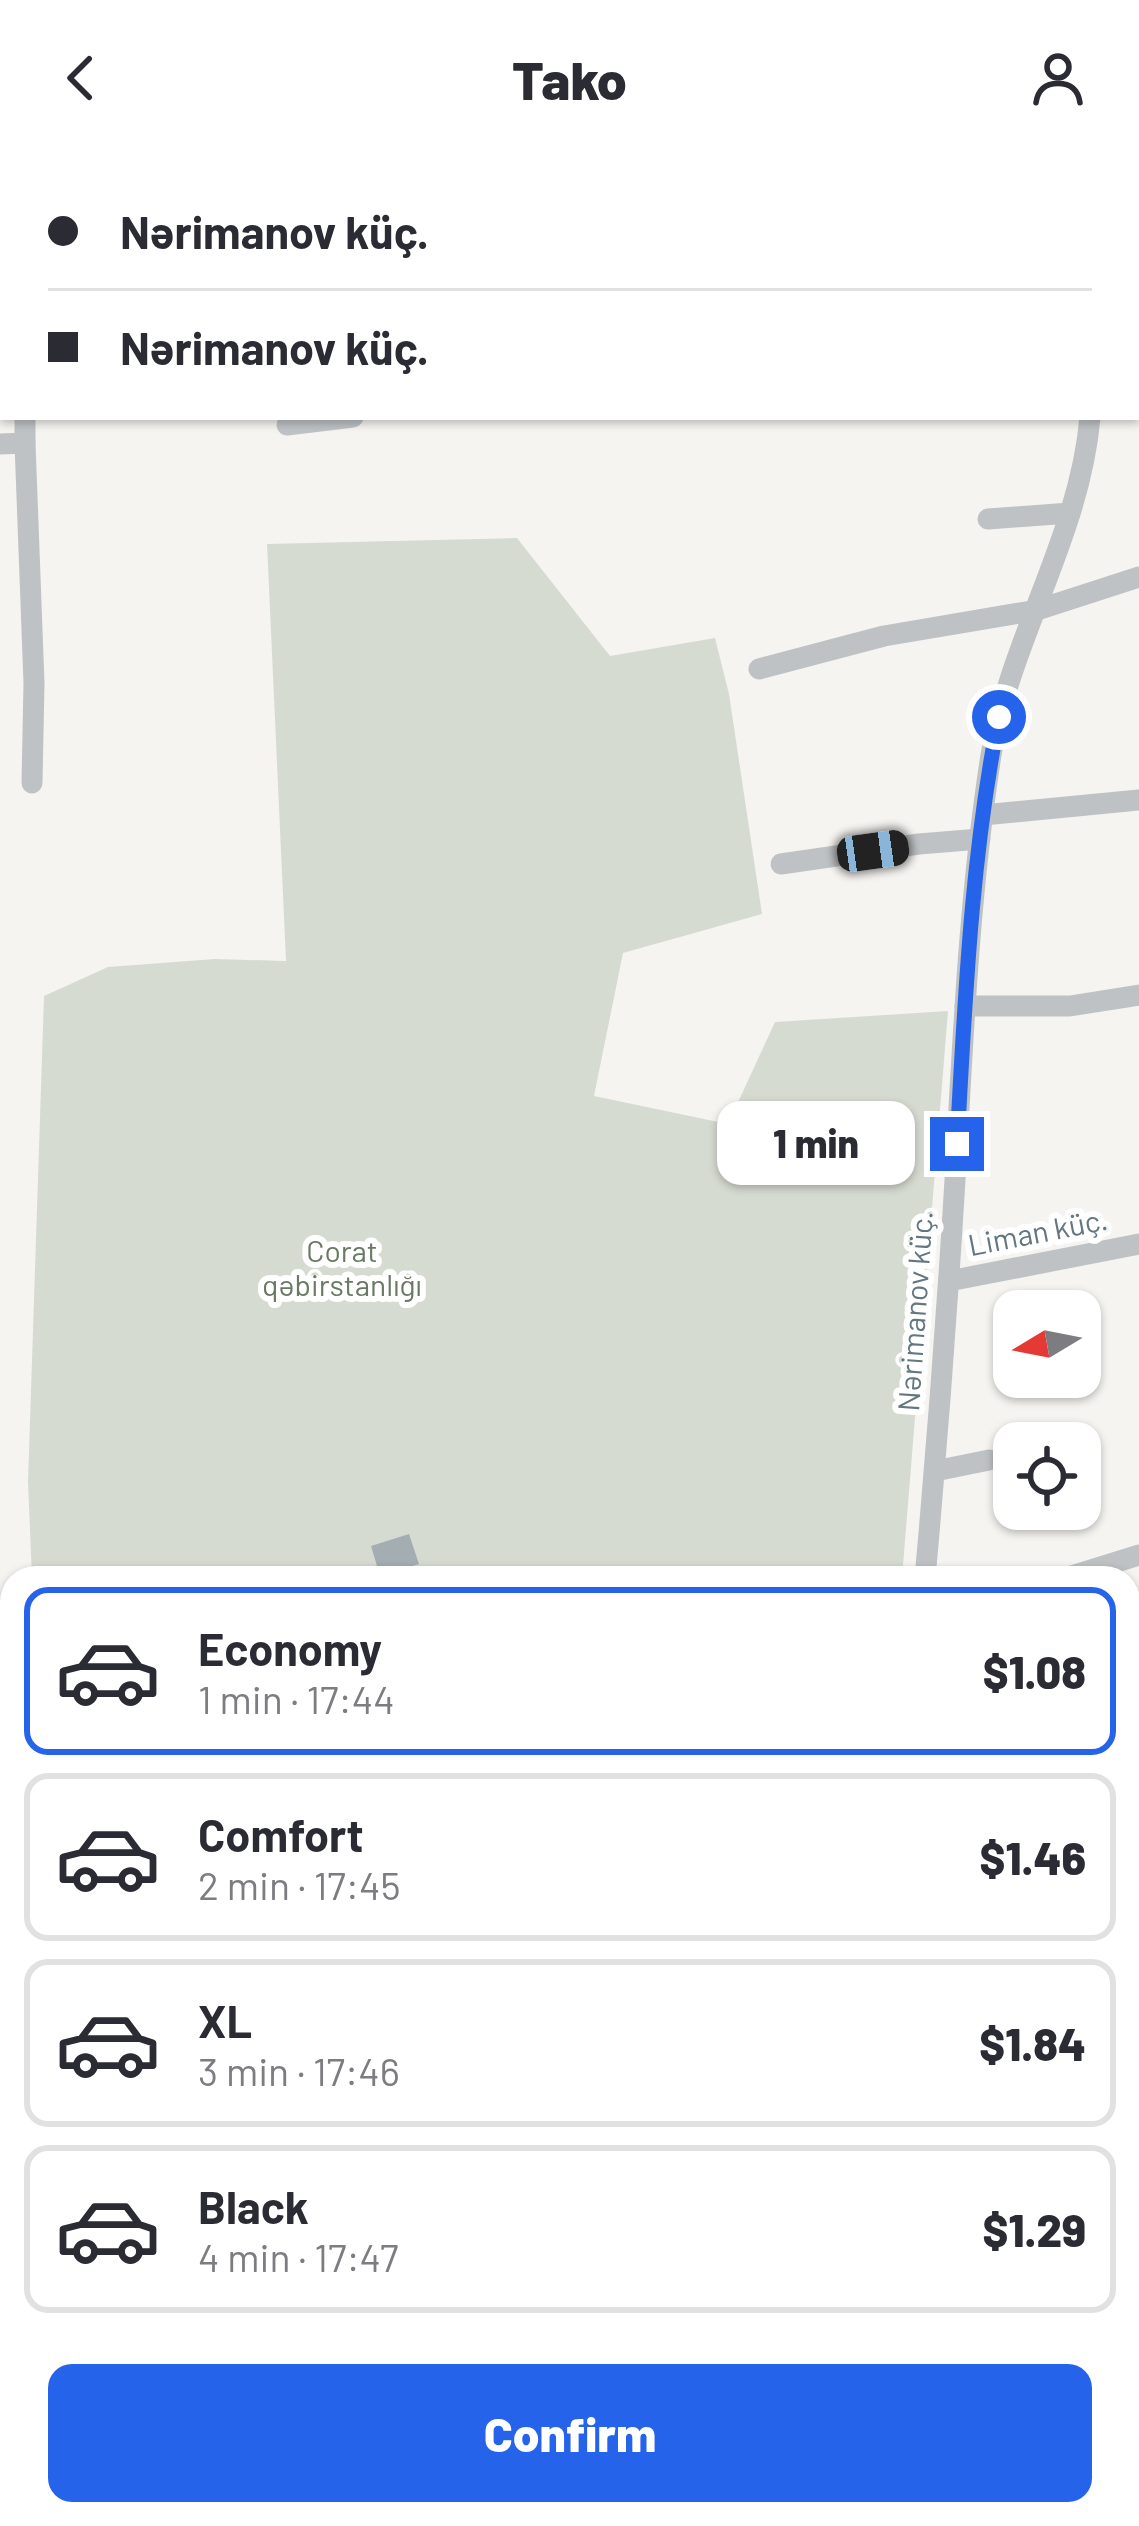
<!DOCTYPE html>
<html lang="en">
<head>
<meta charset="utf-8">
<style>
  body { margin:0; font-family:Barlow,sans-serif; background:#f2f2f3; color:#2b2b33; height:100vh; display:flex; flex-direction:column; font-size:45px; white-space:nowrap }
  * { box-sizing:border-box; margin:0 }
  p { font-size:39px; color:#7c7c81 }
  .icon { flex:none; width:66px; height:66px; fill:none; stroke:currentColor; stroke-width:2; stroke-linecap:round; stroke-linejoin:round }
  .map { position:relative; flex:1; overflow:hidden }
  .drawer { position:absolute; left:0px; top:1410px; width:1140px; height:960px; display:flex; flex-direction:column; background:#fff; border-radius:36px 36px 0 0; box-shadow:0 3px 9px #0004 }
  .drawer>* { flex:none }
  .top-card { position:absolute; left:0px; top:0px; width:1140px; height:264px; box-shadow:0 3px 9px #0004; display:grid; align-content:center; height:264px; padding:0 48px; background:#fff }
  .needle { width:78px; rotate:260deg }
  .tools { position:absolute; left:993px; top:1134px; display:grid; gap:24px }
  .tools a { display:grid; place-items:center; width:108px; height:108px; border-radius:24px; background:#fff; box-shadow:0 3px 9px #0004; font-size:60px }
  .end { position:absolute; width:54px; height:54px; margin:-27px; border:15px solid #2563eb; background:#fff; box-shadow:0 0 0 6px #fff }
  .from { border-radius:50% }
  .bubble { position:absolute; height:84px; border-radius:24px; background:#fff; box-shadow:0 3px 9px #0004; font-size:39px; font-weight:800; line-height:84px; text-align:center }
  .car { position:absolute; width:36px; height:72px; margin:-36px -18px; border-radius:15px; box-shadow:0 0 9px 3px #0007; background:linear-gradient(#222 24%,#8ab4d8 0 40%,#222 0 76%,#8ab4d8 0 86%,#222 0) }
  .top-card b { display:flex; align-items:center; gap:42px; height:114px; font-size:45px }
  .top-card b+b { border-top:3px solid #e1e1e2 }
  .top-card i { width:30px; height:30px; background:#2b2b33 }
  ul { padding:21px 0 0; list-style:none }
  li { display:flex; align-items:center; gap:36px; height:168px; margin:0 24px 18px; padding:0 24px; border:6px solid #e1e1e2; border-radius:24px }
  li div { flex:1 }
  li b { display:block; font-size:45px }
  li em { font-style:normal; font-weight:800 }
  li.active { border-color:#2563eb }
  li>.icon { width:108px; height:108px; stroke-width:1.5 }
  .primary-button { display:flex; gap:24px; margin-top:auto; padding:24px 48px }
  .primary-button a { flex:1; height:138px; border-radius:24px; background:#2563eb; color:#fff; font-size:48px; font-weight:800; line-height:138px; text-align:center }
  header { display:flex; justify-content:space-between; align-items:center; height:156px; padding:0 48px; background:#fff; font-size:54px; font-weight:800 }
  .map>svg:first-child { display:block }
</style>
</head>
<body>
<header><svg class="icon" aria-label="back" viewBox="0 0 24 24"><path d="M15 5l-7 7 7 7"/></svg>Tako<svg class="icon" aria-label="person" viewBox="0 0 24 24"><circle cx="12" cy="8" r="4"/><path d="M4 21q1-7 8-7t8 7"/></svg></header>
<div class="map">
<svg width="1139" height="2370" viewBox="0 0 1139 2370">
  <rect width="100%" height="100%" fill="#f5f4f1"/>
  <path fill="#d6dbd2" d="M517,382l93,118 105,-18 14,56 33,220 -139,39 -29,143 134,28 47,-102 173,-11 -46,567h-870l-4,-96 16,-486 64,-29 107,-8 71,2 -19,-417z"/>
  <path fill="#a4aeb2" d="M409,1378l10,30 -39,12 -9,-30z"/>
  <g fill="none" stroke-linecap="round" stroke-linejoin="round">
    <g stroke="#bec2c5" stroke-width="21">
      <path d="M4,0l1,3"/>
      <path d="M314,0l1,3"/>
      <path d="M795,0v3"/>
      <path d="M1131,3l1,-3"/>
      <path d="M1137,135h2"/>
      <path d="M287,269l66,-8"/>
      <path d="M25,287l9,240 -2,100"/>
      <path d="M0,288l25,-1v-26"/>
      <path d="M988,363l82,-6"/>
      <path d="M759,513l125,-33 153,-26 102,-33"/>
      <path d="M983,659l156,-15"/>
      <path d="M781,708l138,-20 61,-5"/>
      <path d="M965,850h105l69,-11"/>
      <path d="M949,1125l190,-37"/>
      <path d="M935,1315l54,-11"/>
      <path d="M925,1422c12,-132 22,-265 30,-398 8,-142 14,-284 36,-425 19,-116 89,-219 99,-338"/>
      <path d="M1065,1422l74,-23"/>
      <path d="M1128,1902l11,2"/>
      <path d="M1128,2090h11"/>
      <path d="M0,2305l12,-1"/>
      <path d="M1128,2312h11"/>
      <path d="M63,2358l4,12"/>
      <path d="M831,2370l3,-12"/>
    </g>
    <g stroke="#bec2c5" stroke-width="27">
      <path d="M1128,1725l11,2"/>
      <path d="M0,2064l12,-1"/>
      <path d="M0,2097h12"/>
    </g>
  </g>
  <g fill="none" stroke-linecap="round" stroke-linejoin="round">
    <path stroke="#2563eb" stroke-width="15" d="M957,988c8,-143 14,-287 42,-427"/>
  </g>
  <g text-anchor="middle" stroke-width="12" stroke-linejoin="round" paint-order="stroke">
    <g font-size="30" fill="#647781" stroke="#fff">
      <text transform="translate(1038 1077) rotate(-11)" y="10">Liman küç.</text>
      <text transform="translate(916 1155) rotate(-86)" y="10">Nərimanov küç.</text>
    </g>
    <g font-size="30" fill="#697963" stroke="#fff">
      <text x="342" y="1106">Corat<tspan x="342" dy="34">qəbirstanlığı</tspan></text>
    </g>
  </g>
</svg>
<div class="tools">
<a><svg class="needle" viewBox="-14 -14 28 28"><path d="M0-13l5 13h-10z" fill="#e53935"/><path d="M0 13l5-13h-10z" fill="#7c7c81"/></svg></a>
<a><svg class="icon" aria-label="locate" viewBox="0 0 24 24"><circle cx="12" cy="12" r="6"/><path d="M12 2v4M12 18v4M2 12h4M18 12h4"/></svg></a>
</div>
<i class="end from" style="left:999px;top:561px"></i>
<i class="end" style="left:957px;top:988px"></i>
<div class="bubble" style="left:717px;top:945px;width:198px">1 min</div>
<i class="car" style="left:873px;top:695px;rotate:82deg"></i>
<div class="top-card">
<b><i class="from"></i>Nərimanov küç.</b>
<b><i></i>Nərimanov küç.</b>
</div>
<section class="drawer">
<ul>
<li class="active"><svg class="icon" aria-label="car" viewBox="0 0 24 24"><path d="M5 17H2v-5l4-1 3-4h7l3 4 3 1v5h-3M9 17h6M6 11h13"/><circle cx="7" cy="17" r="2"/><circle cx="17" cy="17" r="2"/></svg><div><b>Economy</b><p>1 min · 17:44</p></div><em>$1.08</em></li>
<li><svg class="icon" aria-label="car" viewBox="0 0 24 24"><path d="M5 17H2v-5l4-1 3-4h7l3 4 3 1v5h-3M9 17h6M6 11h13"/><circle cx="7" cy="17" r="2"/><circle cx="17" cy="17" r="2"/></svg><div><b>Comfort</b><p>2 min · 17:45</p></div><em>$1.46</em></li>
<li><svg class="icon" aria-label="car" viewBox="0 0 24 24"><path d="M5 17H2v-5l4-1 3-4h7l3 4 3 1v5h-3M9 17h6M6 11h13"/><circle cx="7" cy="17" r="2"/><circle cx="17" cy="17" r="2"/></svg><div><b>XL</b><p>3 min · 17:46</p></div><em>$1.84</em></li>
<li><svg class="icon" aria-label="car" viewBox="0 0 24 24"><path d="M5 17H2v-5l4-1 3-4h7l3 4 3 1v5h-3M9 17h6M6 11h13"/><circle cx="7" cy="17" r="2"/><circle cx="17" cy="17" r="2"/></svg><div><b>Black</b><p>4 min · 17:47</p></div><em>$1.29</em></li>
</ul>
<div class="primary-button"><a>Confirm</a></div>
</section>
</div>
</body>
</html>
